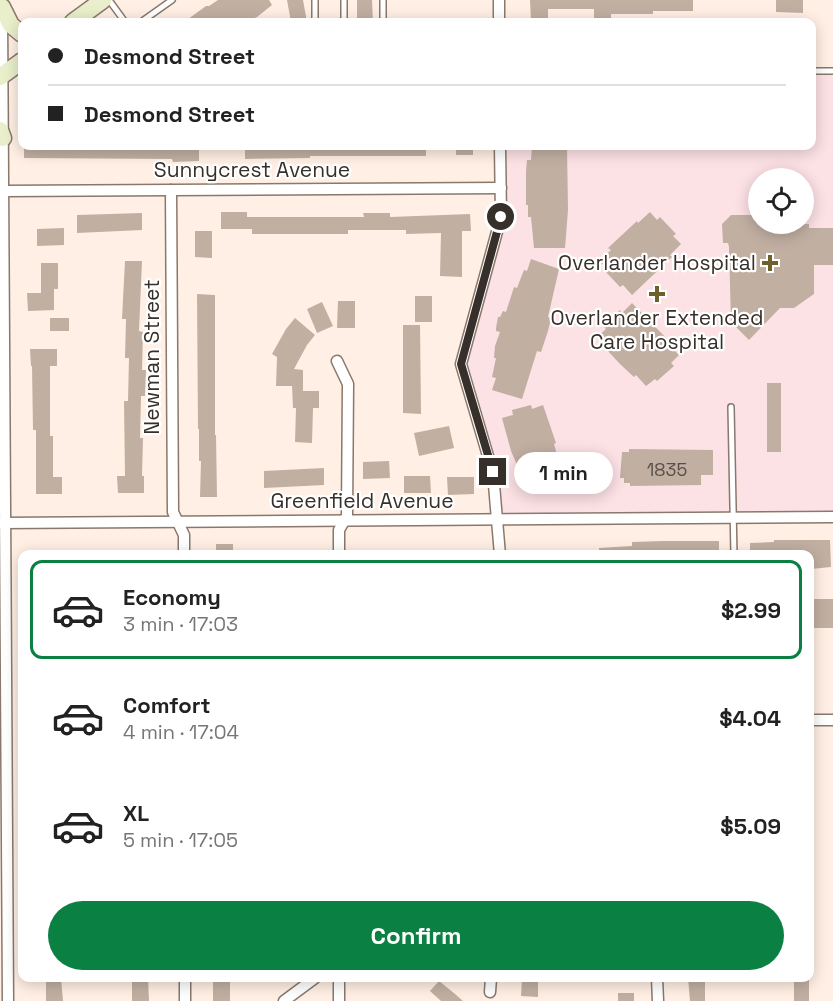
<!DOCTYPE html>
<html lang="en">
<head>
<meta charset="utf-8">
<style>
  body { margin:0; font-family:"Space Grotesk",sans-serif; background:#f6f6f6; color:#222; height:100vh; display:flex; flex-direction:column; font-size:22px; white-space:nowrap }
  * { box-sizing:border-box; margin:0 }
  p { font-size:20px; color:#767676 }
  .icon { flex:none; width:33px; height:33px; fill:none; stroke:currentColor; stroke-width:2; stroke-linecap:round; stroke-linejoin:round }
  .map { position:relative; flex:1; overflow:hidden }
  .drawer { position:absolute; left:18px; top:550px; width:796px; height:432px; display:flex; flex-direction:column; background:#fff; border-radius:12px; box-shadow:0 3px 15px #0003 }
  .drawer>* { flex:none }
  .guide { position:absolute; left:18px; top:18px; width:798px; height:132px; border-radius:12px; box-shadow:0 3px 15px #0003; display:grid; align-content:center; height:132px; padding:0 30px; background:#fff }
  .fabs { position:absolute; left:748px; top:168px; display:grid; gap:12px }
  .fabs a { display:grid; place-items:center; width:66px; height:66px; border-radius:50%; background:#fff; box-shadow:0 3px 15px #0003; font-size:30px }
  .end { position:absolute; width:27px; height:27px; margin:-14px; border:8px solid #362f2a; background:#fff; box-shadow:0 0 0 3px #fff }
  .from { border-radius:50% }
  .bubble { position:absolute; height:42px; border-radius:21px; background:#fff; box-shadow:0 3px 15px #0003; font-size:20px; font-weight:800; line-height:42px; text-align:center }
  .guide b { display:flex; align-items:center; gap:21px; height:57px; font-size:22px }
  .guide b+b { border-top:2px solid #e0e0e0 }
  .guide i { width:15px; height:15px; background:#222 }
  ul { padding:10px 0 0; list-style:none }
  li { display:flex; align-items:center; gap:18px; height:99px; margin:0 12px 9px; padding:0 18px; border:3px solid transparent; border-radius:12px }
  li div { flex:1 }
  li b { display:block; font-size:22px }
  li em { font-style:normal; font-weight:800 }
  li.selected { border-color:#0b8043 }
  li>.icon { width:54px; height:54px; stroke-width:1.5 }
  .button { display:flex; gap:12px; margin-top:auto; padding:12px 30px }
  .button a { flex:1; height:69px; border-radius:36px; background:#0b8043; color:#fff; font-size:24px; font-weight:800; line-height:69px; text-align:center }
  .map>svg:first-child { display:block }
</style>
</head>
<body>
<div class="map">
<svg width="833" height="1001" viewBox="0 0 833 1001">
  <rect width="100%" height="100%" fill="#ffefe4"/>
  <path fill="#fce1e5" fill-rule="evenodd" d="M812,74h21v444l-336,2 -4,-47 -32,-109 40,-147 -1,-71h312zM759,178h45v46h-45z"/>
  <g fill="#c1afa2">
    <path d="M218,0h51l3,5 -15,12 -11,5h-62l22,-16h3z"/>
    <path d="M287,0h16l4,22h-16z"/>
    <path d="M357,0h15l1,22h-16z"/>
    <path d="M530,0h163v11h-40v3h-42v8h-17v-13h-46v12h-17z"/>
    <path d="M776,0h27v13l-27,-1z"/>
    <path d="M24,146h175v15l-26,1 -1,-3 -148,-1z"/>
    <path d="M245,146h181v10h-116v2l-65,1z"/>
    <rect x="456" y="146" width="17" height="9"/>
    <path d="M532,146h34l1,1 1,63 -3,38h-31l-3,-31h-3v-12h-2v-33l1,-12h4z"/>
    <path d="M221,212h26v5h117l-1,-4h27v4l80,-3 1,17h-9v46l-22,-1 1,-43 -35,1v-4h-58v4h-96v-5h-31z"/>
    <path d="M650,212l7,8 3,-3 16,17 -3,2 8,8 -11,11 2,2 -40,38 -9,-10 -3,2 -15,-16 2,-2 -8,-8 12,-11 -3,-2 29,-27 1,2z"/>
    <path d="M142,213v17l-65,3v-18z"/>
    <path d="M731,215h28v9h50v4h24v37h-19v29l-20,14h-14l-31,32 -18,-18 -2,-75 -1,-4h-5l-1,-19z"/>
    <path d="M64,228v17l-27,1v-17z"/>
    <path d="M195,231h17v27l-17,-1z"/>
    <path d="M531,259l28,10 -11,48 3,1 -3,13 -7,21 -4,-1 -15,48 -30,-9 4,-12 -4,-1 4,-19h-2l1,-12 5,-14 -4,-1v-3l2,-11h2l3,-6 3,1 8,-25 3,1 7,-18 3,1z"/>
    <path d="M125,261h17l-3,70 4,1 -1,38h4l-1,26h-4l-1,42h3l-1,38h2v17h-26l-1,-17h8l-1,-75h4l1,-43h-4l1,-39h-4z"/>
    <path d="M41,263h17v26h-4v21l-26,1 -1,-18h14z"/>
    <path d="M197,294l18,1v140h1l1,62h-17l1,-36h-2v-32h-1z"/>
    <rect x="415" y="296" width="17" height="26"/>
    <path d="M338,301h17v27h-18z"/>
    <path d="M322,302l11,24 -16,7 -10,-24z"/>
    <path d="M632,303l38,39 -2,2 11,11 -8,8 3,3 -17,15 -2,-2 -9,7 -10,-11 -2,2 -13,-12 -15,-16 3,-2 -11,-11 8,-7 -3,-3 17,-16 2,3z"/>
    <rect x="50" y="318" width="19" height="13"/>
    <path d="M295,318l20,17 -8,10 -13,24 9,1v21h16v17h-6l-1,35 -17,-1 1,-34h-3l-1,-22h-16l1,-29 -5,-3 14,-25z"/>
    <path d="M403,325h17l1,89 -18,-1z"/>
    <path d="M30,349h27v17h-7v70h3v41h9v17h-26v-64h-3l-1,-64h-1z"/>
    <rect x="767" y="383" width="14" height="69"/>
    <path d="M531,405l1,4 11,-4 13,38 -2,1 5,18 -38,12 -10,-23 -9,-33 11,-3 -1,-5z"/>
    <path d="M449,426l5,22 -35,8 -5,-23z"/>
    <path d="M629,449l84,1v25h-12v10l-71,1v-3h-6v-5h-4l2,-26h7z"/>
    <path d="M389,461l1,17 -27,1v-17z"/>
    <path d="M324,468v17l-60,3v-17z"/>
    <path d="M404,476h26l1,17h-27z"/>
    <path d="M447,477h27v17l-26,1z"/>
    <path d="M774,540h56l1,27 -20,2 -1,-14h-60v-12l24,-1z"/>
    <path d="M662,541h57v14h-120v-7l33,-2v-4z"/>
    <rect x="216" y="544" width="17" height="11"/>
    <rect x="810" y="599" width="23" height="29"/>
    <path d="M46,978h15l2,23h-17z"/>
    <path d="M132,978h16l1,23h-17z"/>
    <path d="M522,978h16v19l-17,-1z"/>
    <path d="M688,978h17v23h-15z"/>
    <rect x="794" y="979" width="15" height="22"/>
    <rect x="213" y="980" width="17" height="21"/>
    <path d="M439,981l16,13 8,7h-22l-11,-10z"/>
    <rect x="618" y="993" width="16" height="8"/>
  </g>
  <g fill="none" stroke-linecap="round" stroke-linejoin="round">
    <g stroke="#89786b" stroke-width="8">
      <g id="service">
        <path d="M109,0l16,22"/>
        <path d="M315,0v18"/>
        <path d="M344,0v20"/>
        <path d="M383,0v22"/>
        <path d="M141,22l31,-22"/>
        <path d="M812,71h21"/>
        <path d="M731,407l3,148"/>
      </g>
    </g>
    <g stroke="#89786b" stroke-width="13">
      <g id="minor">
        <path d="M499,0v22"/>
        <path d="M2,12l6,989"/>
        <path d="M171,190l2,322 11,23v20"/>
        <path d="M4,191l497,-3"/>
        <path d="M337,361l11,23 -1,132 -8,14v25"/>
        <path d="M0,523l833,-6"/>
        <path d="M500,555l-7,-82 -32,-109 40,-147 -1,-71"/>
        <path d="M810,720h23"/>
        <path d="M185,978v23"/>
        <path d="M657,978l1,23"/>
        <path d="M490,992l1,-14"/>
        <path d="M284,1001l31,-23"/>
        <path d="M339,1001v-23"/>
      </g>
    </g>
    <g stroke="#89786b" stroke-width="19">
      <g id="secondary">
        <path d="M2,7l9,18 11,9"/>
        <path d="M73,22l30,-22"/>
        <path d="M0,77l22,-16"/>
        <path d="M0,130l3,8"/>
      </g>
    </g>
    <use href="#service" stroke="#fff" stroke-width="5"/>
    <use href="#minor" stroke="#fff" stroke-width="10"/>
    <use href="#secondary" stroke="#e9efca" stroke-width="16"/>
  </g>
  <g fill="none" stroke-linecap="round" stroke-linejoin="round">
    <path stroke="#362f2a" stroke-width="8" d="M493,472l-32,-108 40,-147"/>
  </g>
  <g fill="#6d602d" stroke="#fff" stroke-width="2">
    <path d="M767 254h6v6h6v6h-6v6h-6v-6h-6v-6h6z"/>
    <path d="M654 285h6v6h6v6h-6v6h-6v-6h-6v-6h6z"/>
  </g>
  <g text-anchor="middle" stroke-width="4.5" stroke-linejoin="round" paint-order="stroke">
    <g font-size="18" fill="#594f48">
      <text x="667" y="476">1835</text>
    </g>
    <g font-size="21" fill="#362f2a" stroke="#fff">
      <text x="252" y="177">Sunnycrest Avenue</text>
      <text transform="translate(152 357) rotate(-90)" y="7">Newman Street</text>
      <text x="362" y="508">Greenfield Avenue</text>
    </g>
    <g font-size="21" fill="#362f2a" stroke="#fff" text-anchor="end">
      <text x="756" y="270">Overlander Hospital</text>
      <text x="657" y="325" text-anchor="middle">Overlander Extended<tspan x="657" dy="24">Care Hospital</tspan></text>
    </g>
  </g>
</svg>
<div class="fabs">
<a><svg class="icon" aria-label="locate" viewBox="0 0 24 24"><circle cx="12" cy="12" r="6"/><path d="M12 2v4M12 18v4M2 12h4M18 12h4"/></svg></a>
</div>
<i class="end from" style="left:501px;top:217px"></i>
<i class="end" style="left:493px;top:472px"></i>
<div class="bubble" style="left:514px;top:452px;width:99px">1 min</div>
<div class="guide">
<b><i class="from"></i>Desmond Street</b>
<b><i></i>Desmond Street</b>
</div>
<section class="drawer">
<ul>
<li class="selected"><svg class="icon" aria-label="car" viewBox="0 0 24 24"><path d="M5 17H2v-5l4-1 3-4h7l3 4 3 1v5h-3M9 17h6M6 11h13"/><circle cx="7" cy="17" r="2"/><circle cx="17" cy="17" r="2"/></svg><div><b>Economy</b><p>3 min · 17:03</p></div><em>$2.99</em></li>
<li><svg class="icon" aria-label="car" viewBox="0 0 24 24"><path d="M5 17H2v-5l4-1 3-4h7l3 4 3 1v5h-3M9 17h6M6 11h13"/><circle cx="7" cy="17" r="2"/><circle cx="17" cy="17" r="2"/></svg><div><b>Comfort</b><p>4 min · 17:04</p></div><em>$4.04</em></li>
<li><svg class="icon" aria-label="car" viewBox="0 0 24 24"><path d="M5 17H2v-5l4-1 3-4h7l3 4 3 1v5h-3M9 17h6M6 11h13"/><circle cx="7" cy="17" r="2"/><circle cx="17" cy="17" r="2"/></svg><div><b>XL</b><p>5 min · 17:05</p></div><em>$5.09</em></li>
</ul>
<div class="button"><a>Confirm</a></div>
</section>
</div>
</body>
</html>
